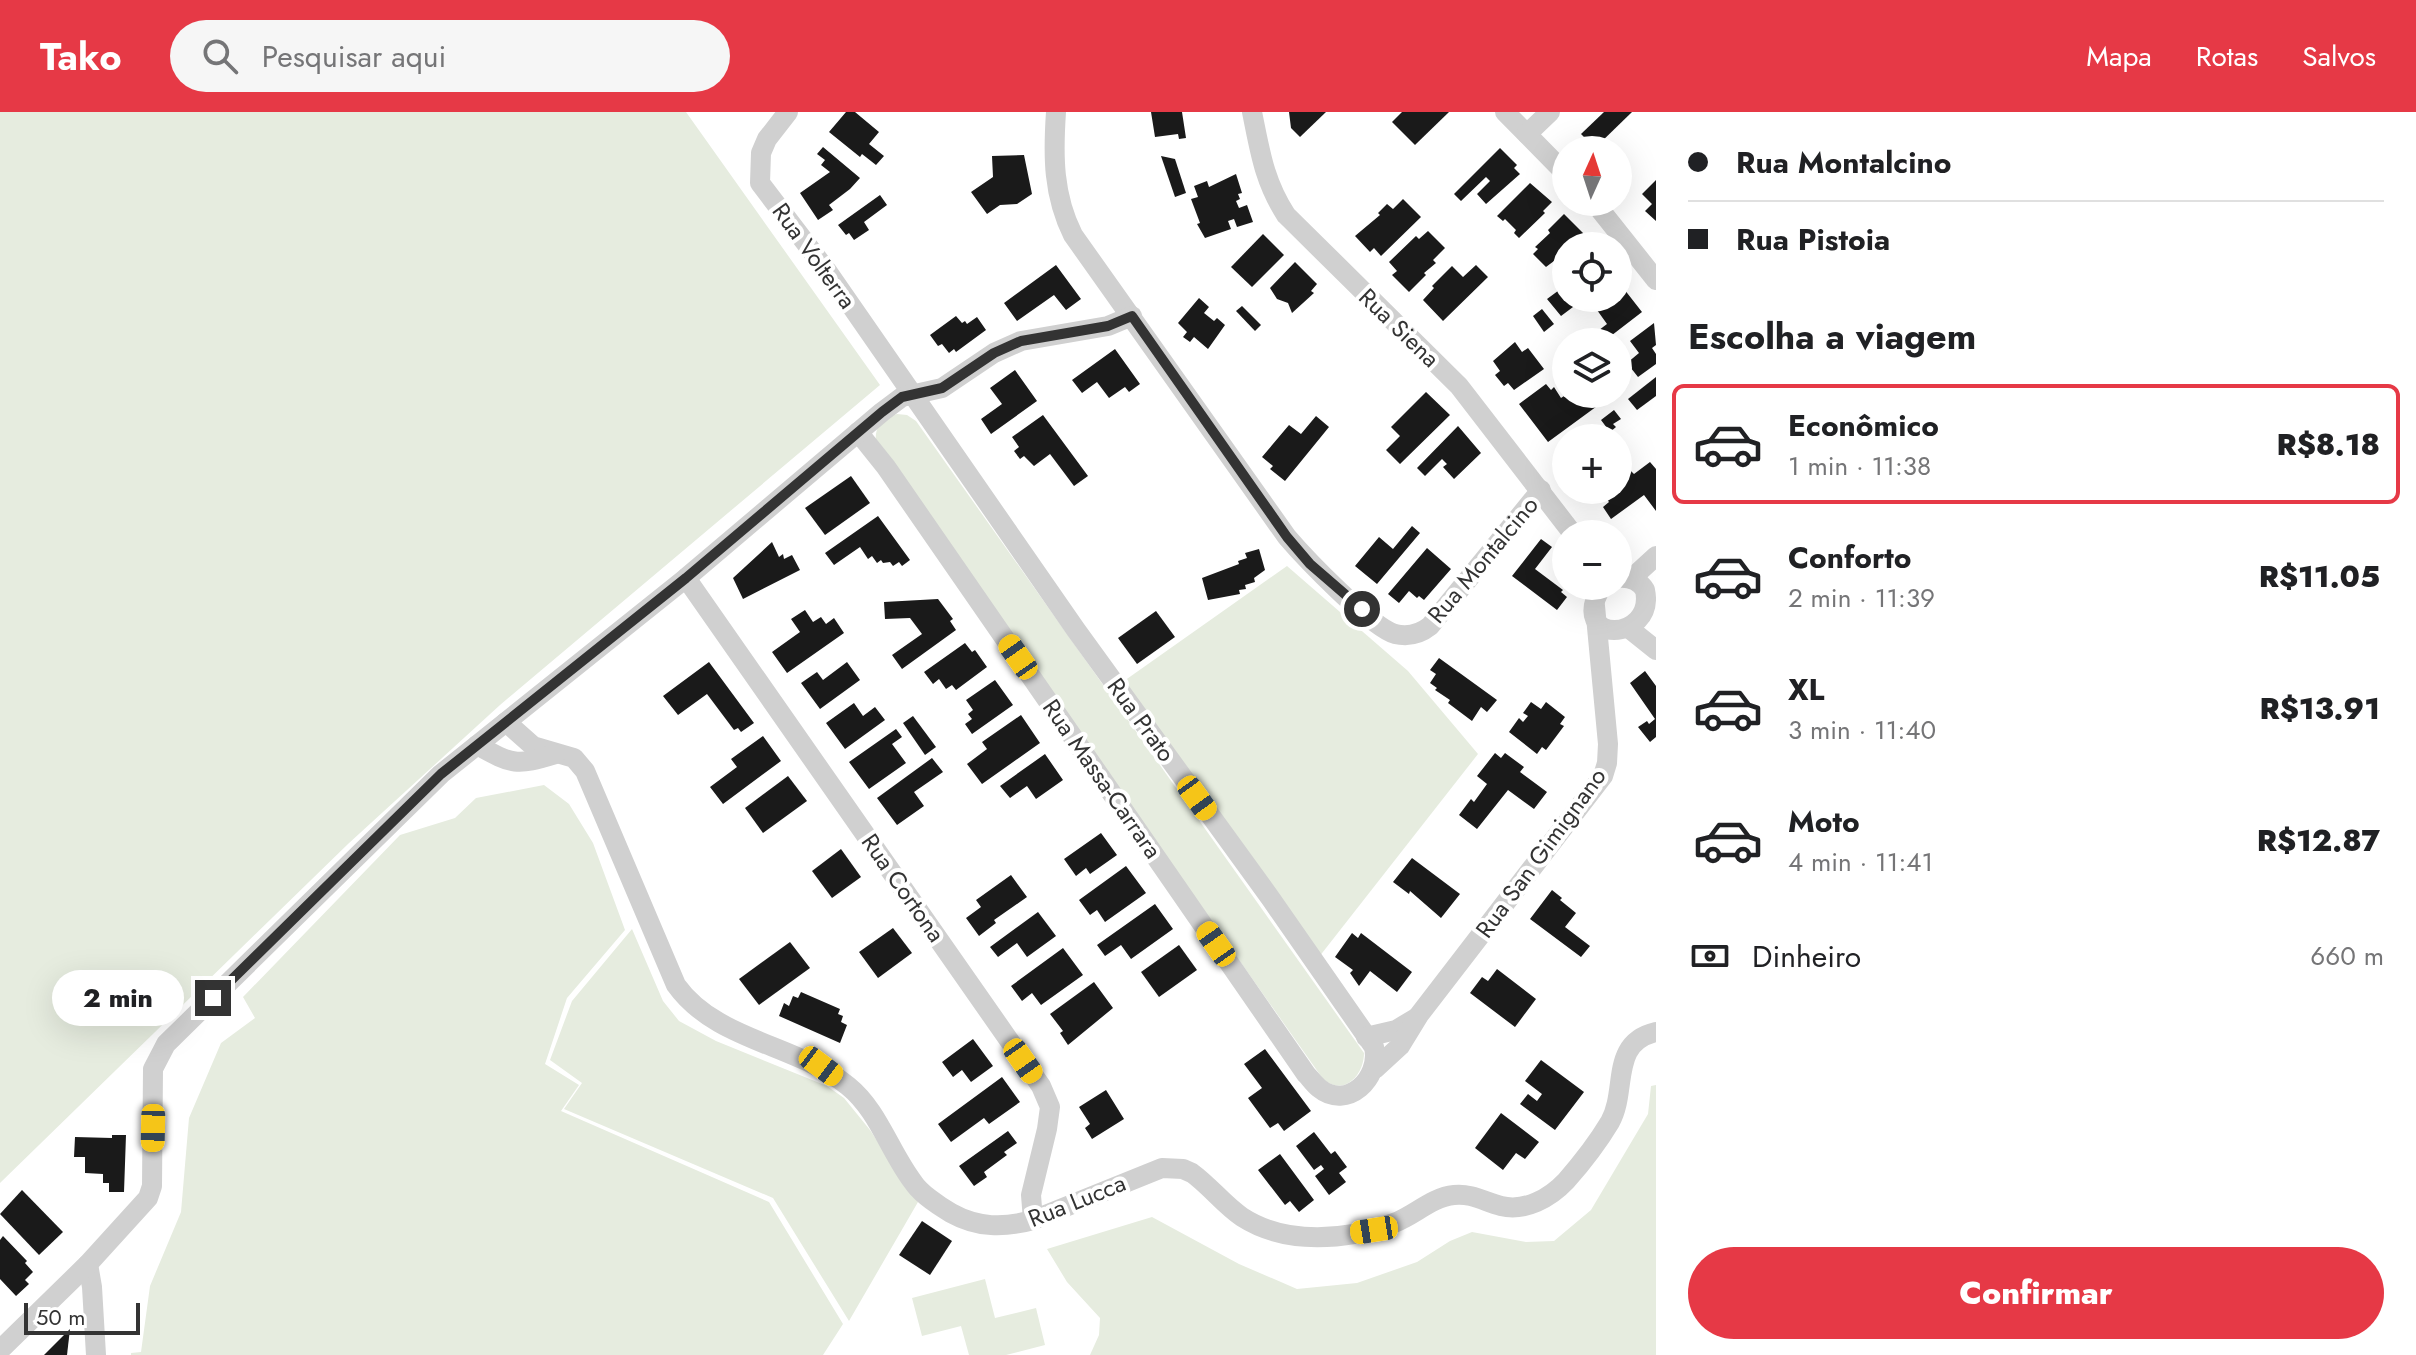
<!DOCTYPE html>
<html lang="pt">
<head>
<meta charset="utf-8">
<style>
  body { margin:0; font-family:Jost,sans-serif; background:#f6f6f6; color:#202124; height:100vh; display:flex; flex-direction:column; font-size:30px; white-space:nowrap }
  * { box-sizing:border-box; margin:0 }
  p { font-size:26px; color:#757577 }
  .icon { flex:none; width:44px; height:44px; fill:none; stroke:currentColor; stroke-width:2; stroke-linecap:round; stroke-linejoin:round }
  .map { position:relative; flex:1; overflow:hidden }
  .sheet { display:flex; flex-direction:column; background:#fff; width:760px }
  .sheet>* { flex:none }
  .top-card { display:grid; align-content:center; height:176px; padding:0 32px; background:#fff }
  .needle { width:52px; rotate:3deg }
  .buttons { position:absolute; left:1552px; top:24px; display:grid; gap:16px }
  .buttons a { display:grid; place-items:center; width:80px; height:80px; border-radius:50%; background:#fff; box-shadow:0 8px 32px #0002; font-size:40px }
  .scale { position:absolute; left:24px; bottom:20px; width:116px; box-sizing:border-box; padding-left:8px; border:4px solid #333; border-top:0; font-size:22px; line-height:28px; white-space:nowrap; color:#333; -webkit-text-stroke:6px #fff; paint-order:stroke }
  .end { position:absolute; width:36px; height:36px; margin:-18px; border:10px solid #333; background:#fff; box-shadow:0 0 0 4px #fff }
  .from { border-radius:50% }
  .bubble { position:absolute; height:56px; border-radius:28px; background:#fff; box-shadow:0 8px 32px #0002; font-size:26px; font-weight:800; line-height:56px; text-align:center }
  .car { position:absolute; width:24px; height:48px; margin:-24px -12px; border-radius:10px; box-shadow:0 0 6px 2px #0007; background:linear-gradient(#f5c518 24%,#345 0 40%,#f5c518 0 76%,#345 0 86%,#f5c518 0) }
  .top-card b { display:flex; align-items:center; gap:28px; height:76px; font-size:30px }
  .top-card b+b { border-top:2px solid #e0e0e0 }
  .top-card i { width:20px; height:20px; background:#202124 }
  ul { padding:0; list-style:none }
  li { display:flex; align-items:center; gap:24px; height:120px; margin:0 16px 12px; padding:0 16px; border:4px solid transparent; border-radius:12px }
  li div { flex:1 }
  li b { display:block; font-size:30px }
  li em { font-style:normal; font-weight:800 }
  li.on { border-color:#e63946 }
  li>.icon { width:72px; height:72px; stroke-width:1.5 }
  h2 { padding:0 32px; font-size:36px; line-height:96px }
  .pay { display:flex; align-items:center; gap:20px; height:88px; padding:0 32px; font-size:30px }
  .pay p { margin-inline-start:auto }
  .button { display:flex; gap:16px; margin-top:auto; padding:16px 32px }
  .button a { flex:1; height:92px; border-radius:48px; background:#e63946; color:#fff; font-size:32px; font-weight:800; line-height:92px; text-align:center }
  header { display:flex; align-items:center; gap:48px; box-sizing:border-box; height:112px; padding:0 40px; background:#e63946; color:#fff }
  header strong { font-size:38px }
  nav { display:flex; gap:44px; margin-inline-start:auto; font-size:28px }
  .search { width:560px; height:72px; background:#f6f6f6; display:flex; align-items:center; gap:20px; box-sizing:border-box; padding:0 28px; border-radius:44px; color:#757577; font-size:30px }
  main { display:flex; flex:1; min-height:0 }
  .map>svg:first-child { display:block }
</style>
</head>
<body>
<header>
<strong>Tako</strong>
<div class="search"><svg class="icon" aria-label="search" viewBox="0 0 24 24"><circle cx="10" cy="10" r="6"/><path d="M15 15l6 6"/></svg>Pesquisar aqui</div>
<nav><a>Mapa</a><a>Rotas</a><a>Salvos</a></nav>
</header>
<main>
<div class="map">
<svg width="1656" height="1243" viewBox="0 0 1656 1243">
  <rect width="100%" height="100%" fill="#fff"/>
  <g fill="#e6ecdf">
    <path d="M0,0h686l194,273 -380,320 -152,139 -348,339z"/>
    <path d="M897,302l10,1 9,6 448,632c0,22 -20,44 -41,26l-447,-634c-2,-18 4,-25 21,-31z"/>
    <path d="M1287,454l121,105 70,83 -159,203 -195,-276z"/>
    <path d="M544,673l25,19 24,39 32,87 -58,68 -22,66 34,21 -18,26 208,91 74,122 -20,31h-692v-2l10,-1 9,-66 31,-74 8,-94 32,-75 34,-25 -12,-21 157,-162 55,-17 21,-20z"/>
    <path d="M632,817l31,72 16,20 37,20 111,45 17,12 26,32 48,72 -69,119 -76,-123 -209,-89 18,-26 -32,-23 22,-59z"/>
    <path d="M1656,973v270h-566l9,-20 1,-17 -33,-36 -20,-33 105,-32 87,47 58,25 60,-6 60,-21 33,-21 22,-9 54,10 28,-1 37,-31 57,-96 3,-28z"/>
    <path d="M985,1167l10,39 41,-10 9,37 -39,10h-37l-8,-29 -39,10 -10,-38z"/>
  </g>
  <g fill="#1a1a1a">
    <path d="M846,0h9l24,20 -10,12 15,12 -8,9 -14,-11 -2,3 -31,-25z"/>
    <path d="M1151,0h31l4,26 -7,1 -1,-5 -23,3z"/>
    <path d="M1289,0h37l-26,25 -9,-9z"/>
    <path d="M1402,0h47l-34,33 -23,-23z"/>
    <path d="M1604,0h28l-37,36 -14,-14z"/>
    <path d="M823,35l37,31 -10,11 -21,16 4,5 -15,10 -18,-27 30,-21 -9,-7 4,-5 -8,-6z"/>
    <path d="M1500,36l17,17 -3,3 6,6 -34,30 -9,-10 13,-13 -4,-4 -25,24 -7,-7z"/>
    <path d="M1024,43l8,39 -15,10 -17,1 -13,9 -16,-22 22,-15 -1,-21z"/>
    <path d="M1161,44l14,3 11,34 -11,4z"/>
    <path d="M1236,62l6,19 -4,1 2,5 -4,2 3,7 8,-3 6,17 -16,5 -3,-8 -6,2 3,8 -26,9 -8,-14 3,-1 -9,-24 7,-2 -4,-11 13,-5 2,6z"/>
    <path d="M1656,68v41l-11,-10 7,-7 -10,-10z"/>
    <path d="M1530,71l22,19 -9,9 2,2 -26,25 -5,-5 2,-3 -11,-11 -2,2 -6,-5z"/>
    <path d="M880,83l7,10 -23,17 5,8 -15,10 -5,-7 -3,2 -8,-10z"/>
    <path d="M1403,87l18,18 -40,39 -7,-8 -4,4 -15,-16 25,-21 -2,-2 9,-9 6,5z"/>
    <path d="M1564,102l24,24 -9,8h-13v6l-20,15 -13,-13 5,-5 -3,-2 15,-14 -2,-3z"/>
    <path d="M1428,119l17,17 -12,12 3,3 -12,10 2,2 -17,17 -17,-17 5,-4 -8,-9 27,-26 3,3z"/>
    <path d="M1263,122l21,21 -32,32 -21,-20z"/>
    <path d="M1295,150l22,22 -6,7 3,2 -22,20 -4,-10 -11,-4 -7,-11z"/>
    <path d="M1056,153l25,34 -15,11 -12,-15 -37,26 -13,-18z"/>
    <path d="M1476,153l12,12 -45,44 -20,-21 11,-12 -2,-2 20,-20 11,11z"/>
    <path d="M1566,173v13h19l-24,18 -14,-17z"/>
    <path d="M1624,177l18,23 -39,30h-15l-2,-2 21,-16 -10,-14 16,-12h5v-4z"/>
    <path d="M1199,186l10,9 -5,6 10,8 3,-3 8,7 -17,24 -14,-12 -4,5 -7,-5 4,-5 -9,-9z"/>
    <path d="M1242,194l19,19 -6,6 -19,-20z"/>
    <path d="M1542,197l12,15 -10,8 -11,-16z"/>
    <path d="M956,204l6,7 3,-2 2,3 10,-7 9,13 -30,22 -2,-3 -5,4 -7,-9 -4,2 -8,-11z"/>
    <path d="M1654,211l2,22 -4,3 4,6v10l-18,13 -11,-14 12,-10 -9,-12z"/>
    <path d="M1515,230l7,10 6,-4 16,21 -30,21 -6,-7 -4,3 -9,-11 5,-4 -7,-10z"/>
    <path d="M1115,237l25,35 -11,8 -4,-5 -16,11 -12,-16 -15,11 -10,-13z"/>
    <path d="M1015,258l22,31 -46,33 -10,-15 21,-15 -12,-16z"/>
    <path d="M1656,265v19l-19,14 -9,-11z"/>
    <path d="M1546,272l5,6 3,-3 7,11 6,-4h32l5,7 -56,41 -29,-38z"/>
    <path d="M1426,280l24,23 -50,49 -14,-14 14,-14 -9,-9z"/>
    <path d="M1614,298l7,9 -8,5 3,3 -6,5 -9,-12z"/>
    <path d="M1043,303l45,61 -14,10 -24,-32 -16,12 -10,-10 -4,3 -6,-8 5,-4 -7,-10z"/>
    <path d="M1316,304l13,11 -44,54 -15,-12 3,-3 -11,-9 27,-32 12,9z"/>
    <path d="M1458,314l23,27 -27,26 -11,-12 4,-3 -5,-5 -17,17 -8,-8z"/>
    <path d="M1590,315l8,11h-22z"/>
    <path d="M1650,350l6,7v42l-12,-16 -33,24 -8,-12 6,-5 -7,-9 3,-3h13v-9l13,-10 3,3z"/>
    <path d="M851,364l19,27 -45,32 -20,-27z"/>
    <path d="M878,404l32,44 -8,6 -3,-4 -6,4 -3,-4 -7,1 -2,-3 -4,3 -5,-7 -4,3 -8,-12 -26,18 -9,-12z"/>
    <path d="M1412,414l8,7 -43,51 -22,-18 24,-29 14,12z"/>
    <path d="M1541,427l11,8 -17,22 28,21 -2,2 6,5 -10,13 -45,-34z"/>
    <path d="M772,430l7,15 4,-3 1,5 8,-4 8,15 -57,29 -10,-21z"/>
    <path d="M1427,436l24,21 -27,31 -5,-4 -2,2 -8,-7 -10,12 -11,-9z"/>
    <path d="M1259,437l6,21 -11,8 1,4 -10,3 1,4 -7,1 1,4 -32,6 -6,-22 37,-14 -1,-3 9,-3 -2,-5z"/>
    <path d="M938,487l15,20 -3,2 6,9 -54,39 -10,-14 30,-21 -12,-16 -25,1 -1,-17z"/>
    <path d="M805,498l8,12 8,-5 5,7 8,-6 10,15 -57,40 -15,-21 28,-20 -9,-13z"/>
    <path d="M1156,499l19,26 -38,27 -19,-26z"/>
    <path d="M965,531l7,9 3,-2 12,17 -31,23 -4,-5 -6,4 -7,-10 -6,5 -9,-12z"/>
    <path d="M1439,546l58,42 -10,12 -6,-5 -9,14 -24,-18 2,-3 -15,-10 2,-2 -7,-5 6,-9 -6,-4z"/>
    <path d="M709,550l45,61 -13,9 -3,-4 -4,2 -27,-36 -29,21 -15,-19z"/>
    <path d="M847,550l13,18 -40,29 -19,-26 16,-11 6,8z"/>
    <path d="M1645,559l11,15v51l-6,5 -12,-15 9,-6 2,3 6,-5 -25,-36z"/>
    <path d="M995,568l18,25 -41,29 -7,-10 7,-5 -4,-5 5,-4 -7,-10z"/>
    <path d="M1531,590l10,7 5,-7 19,15 -5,7 4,2 -18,24 -4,-3 -5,7 -28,-22 10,-14 4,4 5,-6 -5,-3z"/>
    <path d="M854,591l9,13 12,-9 10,13 -40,29 -19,-26z"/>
    <path d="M1021,603l19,28 -58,41 -15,-20 20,-15 -5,-7z"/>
    <path d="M913,604l23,31 -11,8 -22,-32z"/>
    <path d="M896,617l6,8 -10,7 14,19 -37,26 -20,-27z"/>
    <path d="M763,624l18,25 -58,43 -13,-17 27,-20 -6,-8z"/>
    <path d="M1495,641l6,5 4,-5 19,14 -4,5 27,20 -13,17 -26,-19 -31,39 -18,-14 12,-16 3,3 13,-18 -10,-8z"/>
    <path d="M1045,642l18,26 -27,19 -9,-13 -17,12 -10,-12z"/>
    <path d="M932,646l11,14 -29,20 10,14 -27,19 -20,-27z"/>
    <path d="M788,664l19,25 -44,32 -18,-25z"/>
    <path d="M1101,721l16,22 -27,19 -4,-6 -10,8 -12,-17z"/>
    <path d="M841,737l20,28 -29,21 -20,-27z"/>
    <path d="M1412,746l48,36 -19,24 -31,-27 -1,3 -16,-12z"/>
    <path d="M1126,754l20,27 -41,29 -8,-12 -7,5 -11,-15z"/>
    <path d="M1011,763l16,22 -33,23 2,3 -17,13 -13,-18 15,-11 -5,-7z"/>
    <path d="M1552,778l10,8 -2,2 16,13 -11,14 25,19 -9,11 -51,-38z"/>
    <path d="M1155,792l18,25 -42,30 -10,-14 -16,11 -8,-11z"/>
    <path d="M1038,800l18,24 -29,21 -10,-14 -19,14 -8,-10z"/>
    <path d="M893,816l19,25 -34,25 -19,-26z"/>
    <path d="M1352,821l6,5 3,-5 51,39 -15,20 -27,-21 -11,15 -9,-13 3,-3 -18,-13z"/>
    <path d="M790,830l20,26 -51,37 -20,-26z"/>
    <path d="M1179,833l18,25 -38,27 -18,-25z"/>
    <path d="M1063,836l20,27 -42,30 -9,-12 -10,8 -11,-15z"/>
    <path d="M1497,857l39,30 -21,28 -45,-34 12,-16 6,4z"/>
    <path d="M1094,870l19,26 -45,37 -8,-12 3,-2 -13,-17z"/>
    <path d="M801,880l39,17 -2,5 5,2 -2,6 6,3 -7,18 -61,-27 5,-13 5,3 4,-10 5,2z"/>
    <path d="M973,927l20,27 -22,16 -9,-12 -9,7 -11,-15z"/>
    <path d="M1265,937l46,62 -27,20 -6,-8 -8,5 -22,-30 14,-10 -18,-24z"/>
    <path d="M1541,948l43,32 -29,38 -35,-26 8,-10 9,7 5,-7 -17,-13z"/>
    <path d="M1002,965l18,25 -31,22 -5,-6 -33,24 -13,-18z"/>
    <path d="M1106,978l18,29 -32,20 -7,-11 5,-4 -11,-17z"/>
    <path d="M1501,1001l38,29 -14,17 -9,-6 -13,17 -28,-22z"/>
    <path d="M1008,1019l9,12 -13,9 3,3 -23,17 3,5 -13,9 -15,-20z"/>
    <path d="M1314,1020l17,22 4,-3 12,16 -8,6 7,9 -17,13 -14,-19 9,-7 -3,-4 -7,5 -18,-24z"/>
    <path d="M112,1023h14l-2,57h-15v-9h-6v-9l-18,-1v-16h-11l1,-20 37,1z"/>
    <path d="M1280,1042l34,46 -15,12 -9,-11 -5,4 -27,-35z"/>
    <path d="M22,1078l41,42 -24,23 -39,-41z"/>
    <path d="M922,1109l30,20 -22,34 -31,-20z"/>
    <path d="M3,1124l24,25 -2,2 8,9 -8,8 4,4 -13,12 -16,-17v-39z"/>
    <path d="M70,1217l-3,26h-23z"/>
  </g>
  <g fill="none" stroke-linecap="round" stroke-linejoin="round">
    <g stroke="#d0d0d0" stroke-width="20">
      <path d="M788,0l-21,27 -6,14 -1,30 67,88 249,359 195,269 103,148c7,31 -27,64 -55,41 -5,-4 -9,-10 -13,-14l-420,-607 -28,-35"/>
      <path d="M1056,0c-3,44 -3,83 17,123l214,302c18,21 84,90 108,97 13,3 25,0 35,-8l111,-136"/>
      <path d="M1252,0c8,39 12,69 34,103l173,171 114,148"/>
      <path d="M1505,0l61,62"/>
      <path d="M1527,22l23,-22"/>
      <path d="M1594,90l62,78"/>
      <path d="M686,466l355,508 9,21 -3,22 -16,66 2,25"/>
      <path d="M1632,466l24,-22"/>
      <path d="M1602,474c-36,60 54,56 43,4 -6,-10 -16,-13 -27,-12"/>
      <path d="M1631,518l25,20"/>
      <path d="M506,610l27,24 41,12 11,13 91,214c40,56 120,59 172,101 30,24 42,66 65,96 7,11 26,24 38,31 27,15 53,15 82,7l129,-52 21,1 9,4c18,13 32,32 50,44 45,29 105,23 152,6 21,-8 38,-26 60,-28 18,-2 31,7 47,11 24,6 49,-8 65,-25 15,-17 32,-39 44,-59 18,-32 -1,-79 46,-90"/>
      <path d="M477,633c36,20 39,21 79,9"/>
      <path d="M1366,925l30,-7 20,-12"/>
      <path d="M1375,957l25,-23 19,-31 184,-239 4,-13 1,-19 -13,-138"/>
      <path d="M88,1152l4,23 4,68"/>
      <path d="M0,1238l88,-86 60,-66 4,-12 1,-117 13,-25 275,-270 245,-196 196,-166 20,-15 40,-9 52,-35 27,-12 87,-15 24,-10"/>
    </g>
  </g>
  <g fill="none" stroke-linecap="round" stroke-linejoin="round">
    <path stroke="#333" stroke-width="10" d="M213,886l228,-224 245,-196 196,-166 20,-15 40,-9 52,-35 27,-12 87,-15 24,-10 155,221 23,27 52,45"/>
  </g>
  <g text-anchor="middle" stroke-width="8" stroke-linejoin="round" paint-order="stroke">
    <g font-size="24" fill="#333" stroke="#fff">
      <text transform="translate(814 144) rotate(54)" y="8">Rua Volterra</text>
      <text transform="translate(1399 216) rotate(44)" y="8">Rua Siena</text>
      <text transform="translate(1483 448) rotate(-50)" y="8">Rua Montalcino</text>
      <text transform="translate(1141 608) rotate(54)" y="8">Rua Prato</text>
      <text transform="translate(1102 667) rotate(55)" y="8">Rua Massa-Carrara</text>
      <text transform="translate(1541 741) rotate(-54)" y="8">Rua San Gimignano</text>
      <text transform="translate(903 776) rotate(55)" y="8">Rua Cortona</text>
      <text transform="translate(1077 1089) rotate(-22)" y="8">Rua Lucca</text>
    </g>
  </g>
</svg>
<div class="buttons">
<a><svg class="needle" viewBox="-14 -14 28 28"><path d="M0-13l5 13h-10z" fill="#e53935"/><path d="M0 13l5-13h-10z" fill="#757577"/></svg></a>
<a><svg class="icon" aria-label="locate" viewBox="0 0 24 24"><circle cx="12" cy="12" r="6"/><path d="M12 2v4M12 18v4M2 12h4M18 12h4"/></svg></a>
<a><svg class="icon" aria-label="layers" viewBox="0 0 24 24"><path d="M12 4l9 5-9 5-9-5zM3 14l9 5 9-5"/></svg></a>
<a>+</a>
<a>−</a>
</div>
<div class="scale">50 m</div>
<i class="end from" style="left:1362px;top:497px"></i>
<i class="end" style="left:213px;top:886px"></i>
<div class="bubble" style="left:52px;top:858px;width:132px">2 min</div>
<i class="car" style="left:1018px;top:545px;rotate:325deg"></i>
<i class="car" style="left:1197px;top:686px;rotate:144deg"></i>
<i class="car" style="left:1216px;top:832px;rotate:325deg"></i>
<i class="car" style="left:1023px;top:949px;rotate:145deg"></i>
<i class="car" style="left:821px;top:954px;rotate:127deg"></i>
<i class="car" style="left:153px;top:1016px;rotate:181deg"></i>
<i class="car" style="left:1374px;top:1118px;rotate:261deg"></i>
</div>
<section class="sheet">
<div class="top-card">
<b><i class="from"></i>Rua Montalcino</b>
<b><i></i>Rua Pistoia</b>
</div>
<h2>Escolha a viagem</h2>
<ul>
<li class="on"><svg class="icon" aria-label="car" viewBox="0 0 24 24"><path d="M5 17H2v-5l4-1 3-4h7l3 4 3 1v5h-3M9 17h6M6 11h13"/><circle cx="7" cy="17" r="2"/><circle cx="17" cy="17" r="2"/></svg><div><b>Econômico</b><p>1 min · 11:38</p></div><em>R$8.18</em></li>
<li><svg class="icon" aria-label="car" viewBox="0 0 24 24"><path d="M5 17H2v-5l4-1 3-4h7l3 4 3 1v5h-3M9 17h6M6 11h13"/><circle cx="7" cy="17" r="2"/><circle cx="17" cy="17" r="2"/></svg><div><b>Conforto</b><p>2 min · 11:39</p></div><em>R$11.05</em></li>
<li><svg class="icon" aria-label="car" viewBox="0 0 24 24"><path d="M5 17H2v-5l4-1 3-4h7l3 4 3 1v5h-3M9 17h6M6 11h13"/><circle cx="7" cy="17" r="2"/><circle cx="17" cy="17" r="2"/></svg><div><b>XL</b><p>3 min · 11:40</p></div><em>R$13.91</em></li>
<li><svg class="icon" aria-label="car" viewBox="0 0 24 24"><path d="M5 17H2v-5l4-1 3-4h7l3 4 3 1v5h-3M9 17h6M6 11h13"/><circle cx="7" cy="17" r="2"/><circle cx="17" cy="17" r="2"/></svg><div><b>Moto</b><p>4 min · 11:41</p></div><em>R$12.87</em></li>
</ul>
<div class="pay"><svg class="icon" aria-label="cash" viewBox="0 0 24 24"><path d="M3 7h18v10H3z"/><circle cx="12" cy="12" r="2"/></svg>Dinheiro<p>660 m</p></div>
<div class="button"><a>Confirmar</a></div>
</section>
</main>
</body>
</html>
